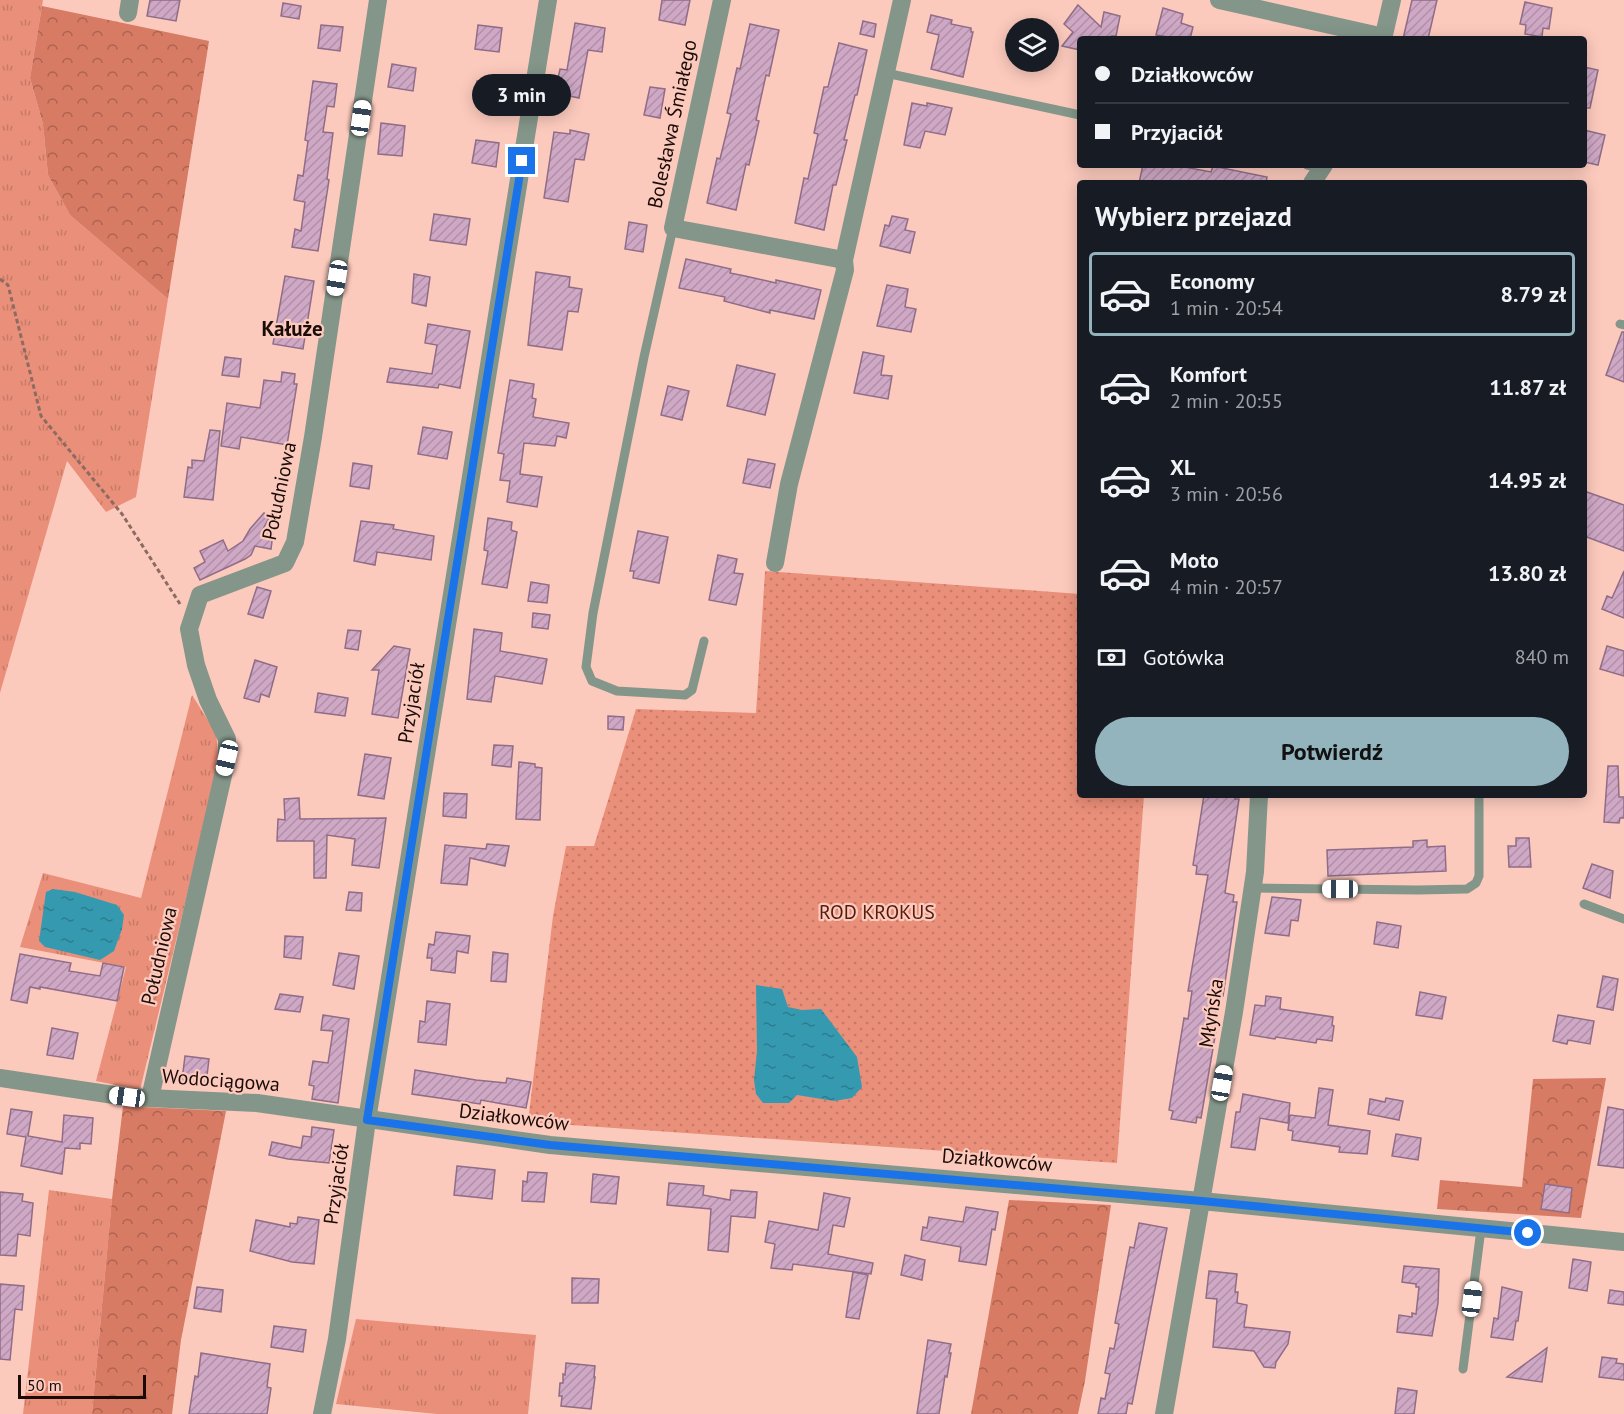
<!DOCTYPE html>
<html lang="pl">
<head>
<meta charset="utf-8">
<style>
  body { margin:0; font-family:"PT Sans",sans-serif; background:#20242c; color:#f1f3f6; height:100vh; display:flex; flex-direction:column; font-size:22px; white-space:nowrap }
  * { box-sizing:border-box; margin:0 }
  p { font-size:20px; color:#9ea1a6 }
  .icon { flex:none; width:33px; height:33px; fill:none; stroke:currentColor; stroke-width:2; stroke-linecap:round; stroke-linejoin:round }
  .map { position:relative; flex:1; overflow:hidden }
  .drawer { position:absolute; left:1077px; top:180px; width:510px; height:618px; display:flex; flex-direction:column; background:#171b24; border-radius:6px; box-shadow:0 3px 15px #0003 }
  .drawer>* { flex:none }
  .top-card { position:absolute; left:1077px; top:36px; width:510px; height:132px; border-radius:6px; box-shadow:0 3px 15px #0003; display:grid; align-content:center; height:132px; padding:0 18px; background:#171b24 }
  .controls { position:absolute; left:1005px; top:18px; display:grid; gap:12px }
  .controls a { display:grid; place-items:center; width:54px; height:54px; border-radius:50%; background:#171b24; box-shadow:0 3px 15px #0003; font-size:30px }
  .scale { position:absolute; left:18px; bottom:15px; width:128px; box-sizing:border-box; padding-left:6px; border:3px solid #1b0b07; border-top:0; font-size:16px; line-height:21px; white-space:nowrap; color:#1b0b07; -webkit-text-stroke:4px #fccabd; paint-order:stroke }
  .end { position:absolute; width:27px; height:27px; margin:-14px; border:8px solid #1a73e8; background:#fff; box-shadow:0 0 0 3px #fff }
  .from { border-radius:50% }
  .bubble { position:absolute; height:42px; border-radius:21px; background:#171b24; box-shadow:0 3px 15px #0003; font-size:20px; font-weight:700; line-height:42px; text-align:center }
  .car { position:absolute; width:18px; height:36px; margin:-18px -9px; border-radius:8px; box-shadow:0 0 4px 2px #0007; background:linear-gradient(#fff 24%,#345 0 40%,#fff 0 76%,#345 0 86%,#fff 0) }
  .top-card b { display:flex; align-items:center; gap:21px; height:57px; font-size:22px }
  .top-card b+b { border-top:2px solid #363941 }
  .top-card i { width:15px; height:15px; background:#f1f3f6 }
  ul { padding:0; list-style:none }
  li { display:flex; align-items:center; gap:18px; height:84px; margin:0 12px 9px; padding:0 6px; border:3px solid transparent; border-radius:6px }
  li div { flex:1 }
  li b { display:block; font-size:22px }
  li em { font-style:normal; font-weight:700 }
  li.on { border-color:#94b4bd }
  li>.icon { width:54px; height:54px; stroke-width:1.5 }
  h2 { padding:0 18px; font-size:27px; line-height:72px }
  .pay { display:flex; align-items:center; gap:15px; height:66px; padding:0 18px; font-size:22px }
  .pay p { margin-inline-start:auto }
  .cta { display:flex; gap:12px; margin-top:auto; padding:12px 18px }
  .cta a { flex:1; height:69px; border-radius:36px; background:#94b4bd; color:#111; font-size:24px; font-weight:700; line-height:69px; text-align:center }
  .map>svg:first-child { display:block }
</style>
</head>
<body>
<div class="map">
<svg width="1624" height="1414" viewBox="0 0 1624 1414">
  <defs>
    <pattern id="grass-tufts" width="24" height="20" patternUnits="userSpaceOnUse" patternTransform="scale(1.5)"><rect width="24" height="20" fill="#ea8f79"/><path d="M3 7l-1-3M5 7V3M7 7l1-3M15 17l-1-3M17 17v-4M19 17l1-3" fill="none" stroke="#c87a67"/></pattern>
    <pattern id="forest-crowns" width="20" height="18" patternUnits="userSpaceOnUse" patternTransform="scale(1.5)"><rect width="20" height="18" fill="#d77b64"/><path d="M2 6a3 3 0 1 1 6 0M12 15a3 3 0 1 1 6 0" fill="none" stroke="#ae6350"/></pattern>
    <pattern id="park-dots" width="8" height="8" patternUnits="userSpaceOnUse" patternTransform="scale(1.5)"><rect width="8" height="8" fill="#ea8f79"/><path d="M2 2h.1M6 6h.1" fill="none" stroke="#c87a67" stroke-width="1.8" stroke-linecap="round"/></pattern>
    <pattern id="water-ripples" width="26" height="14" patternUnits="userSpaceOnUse" patternTransform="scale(1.5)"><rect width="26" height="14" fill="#359ab0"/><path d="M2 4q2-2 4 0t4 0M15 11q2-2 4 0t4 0" fill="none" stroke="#2c7c8d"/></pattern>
    <pattern id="building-hatch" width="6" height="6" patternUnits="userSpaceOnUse" patternTransform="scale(1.5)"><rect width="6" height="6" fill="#cfa8c5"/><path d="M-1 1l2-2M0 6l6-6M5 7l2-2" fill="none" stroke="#b18fa8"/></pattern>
  </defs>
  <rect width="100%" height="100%" fill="#fccabd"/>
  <g fill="url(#grass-tufts)">
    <path d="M0,0h43l-13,78 13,46 5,51 22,40 98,84 -32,198 -30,15 -39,-51 -67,232z"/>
    <path d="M192,695l24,38 3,29 -79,328 -44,-9 30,-114 -106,-20 23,-74 98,25z"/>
    <path d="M49,1190l63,9 -20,215h-69z"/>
    <path d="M356,1319l180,16 -8,79h-91l-101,-10z"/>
  </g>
  <g fill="url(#forest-crowns)">
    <path d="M42,6l167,35 -41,258 -98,-84 -22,-40 -5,-51 -13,-46z"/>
    <path d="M1606,1078l-25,140 -144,-9 3,-29 82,7 11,-108z"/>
    <path d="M123,1106l103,5 -45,229 -9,74h-80l20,-215z"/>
    <path d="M1009,1200l102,5 -26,176 -7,33h-107z"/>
  </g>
  <path fill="url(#park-dots)" d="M765,571l315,23v201h64l-27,368 -589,-41 25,-206 13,-70h28l42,-137 120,4z"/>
  <g fill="url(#water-ripples)">
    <path d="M53,889l22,3 42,13 7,10 -2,14 -8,22 -14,9 -55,-13 -6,-6 7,-49z"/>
    <path d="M756,985l26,4 6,18 14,3 19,-1 36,48 5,30 -10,11 -18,3 -37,-6 -8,8h-26l-7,-9 -2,-14 3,-29z"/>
  </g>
  <g fill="url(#building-hatch)" stroke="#906c87" stroke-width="1.5">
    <path d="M150,0h30l-4,21 -29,-5z"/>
    <path d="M662,0h28l-5,25 -26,-5z"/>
    <path d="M1412,0h25l-9,39h-25z"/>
    <path d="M1525,2l27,6 -3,21 -6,-1 -1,9 -17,-3 1,-9 -6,-1z"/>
    <path d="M283,3l18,3 -2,13 -18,-3z"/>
    <path d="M1078,5l23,22 3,-15 16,4 -4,20h-4l3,3h-35v11l-18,-4 11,-14 -9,-8z"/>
    <path d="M1163,8l20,6 -2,9 12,4 -3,12h-23v-2l-11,-2z"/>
    <path d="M931,15l21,5 -1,4 20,4v4h2l-10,45 -32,-8 8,-34 -12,-3z"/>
    <path d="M863,21l13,3 -2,13 -14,-3z"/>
    <path d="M575,23l30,5 -3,24 -14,-2 -9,48 -24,-5 5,-24 7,1z"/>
    <path d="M750,24l29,6 -10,46 -3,-1 -10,45 3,1 -10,44 -3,-1 -10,46 -29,-7 10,-45 3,1 11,-45 -4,-1 10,-45 3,1z"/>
    <path d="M321,25l22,2 -3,24 -22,-3z"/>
    <path d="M478,25l24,3 -3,24 -24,-3z"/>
    <path d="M839,43l28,7 -10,45h-2l-11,45h3l-11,45h-3l-9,45 -29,-7 9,-45 4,1 10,-45 -4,-1 10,-46h4z"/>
    <path d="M392,64l24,4 -3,23 -25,-4z"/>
    <path d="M1584,67l14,3 -8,38h-6z"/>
    <path d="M313,81l24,3 -3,23 -7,-1 -4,26 10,1 -6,46 2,1 -11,71 -26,-4 3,-18 6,2 4,-29 -11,-2 4,-25 5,1 5,-35 -3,-1z"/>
    <path d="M477,81l32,5 -4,25 -25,-4 2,-11 -8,-2z"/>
    <path d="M650,87l15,2 -5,29 -16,-3z"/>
    <path d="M912,103l15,3v-3l25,5 -7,27 -20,-4 -5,17 -16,-3z"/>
    <path d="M381,123l24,3 -3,30 -24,-2z"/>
    <path d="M570,130l19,4 -5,26 -9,-1 -7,43 -24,-4 10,-66 16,2z"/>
    <path d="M1584,130l21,5 -7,30 -14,-3z"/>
    <path d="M476,140l23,3 -3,24 -24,-4z"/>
    <path d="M1143,165h31l37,7 2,-6 54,11 -1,6h-127z"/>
    <path d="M434,214l36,5 -4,26 -36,-5z"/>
    <path d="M892,216l16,3 -3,11 10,2 -5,21 -30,-7 5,-21 4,1z"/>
    <path d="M629,222l18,3 -4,27 -18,-3z"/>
    <path d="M686,259l45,10 -1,4 15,3 31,7v-3l45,10 -7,29 -44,-9v3l-46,-12 1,-4 -46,-9z"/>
    <path d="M536,272l34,5 -1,10 13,2 -4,23 -10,-1 -6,39 -34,-5z"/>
    <path d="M414,274l16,3 -4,29 -14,-3z"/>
    <path d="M285,276l29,5 -11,68 -30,-5z"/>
    <path d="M887,285l21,4 -3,18 11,2 -5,23 -34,-6z"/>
    <path d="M428,324l42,7 -10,57 -21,-4 -1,4 -51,-6 3,-14 42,6 5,-29 -12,-2z"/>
    <path d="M1622,332h2v50l-18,-7z"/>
    <path d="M863,352l21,4 -3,19 11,1 -4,23 -34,-6z"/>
    <path d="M225,357l16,2 -2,18 -17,-2z"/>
    <path d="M737,365l38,9 -10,41 -38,-9z"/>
    <path d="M282,372l13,2 -1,10h3l-10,61 -46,-8 -2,12 -18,-3 6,-43 33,5 4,-28 17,2z"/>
    <path d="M510,380l24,4 -2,14 4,1 -3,18 36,6 -3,15 -9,-2 -2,10 -31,-3 -4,31 22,3 -5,30 -30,-5 3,-21 -10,-1 4,-26 -6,-1z"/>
    <path d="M668,386l21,5 -7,29 -21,-5z"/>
    <path d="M423,427l29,5 -5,27 -29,-5z"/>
    <path d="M210,430l10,1 -7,69 -29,-3 4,-30 4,1v-8l12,1z"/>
    <path d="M748,459l27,5 -5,24 -27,-5z"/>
    <path d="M353,463l19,3 -3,23 -19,-3z"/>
    <path d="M1584,491l40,14v46l-40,-15z"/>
    <path d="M264,513l6,3 -8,15 11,2 -2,16 -16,-3 -4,9 -6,4 -45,21 -6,-12 11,-6 -5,-11 23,-11 5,11 15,-10 7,-12z"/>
    <path d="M488,518l24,4 -1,8 6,2 -10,56 -25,-4 6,-33 -4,-1z"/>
    <path d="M361,521l33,4 -1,4 41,7 -3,24 -54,-8 -2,13 -21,-4z"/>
    <path d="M638,531l30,6 -9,46 -26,-5 1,-7h-4z"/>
    <path d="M718,555l19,4 -3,14 9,1 -7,31 -27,-5z"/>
    <path d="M1624,571v47l-22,-9 5,-13 5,2z"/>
    <path d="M531,582l18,3 -2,18 -19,-2z"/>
    <path d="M257,587l14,4 -8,27 -15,-4z"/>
    <path d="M533,613l17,2 -2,14 -16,-2z"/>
    <path d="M474,629l28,4 -2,18 47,8 -5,25 -47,-8 -4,26 -24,-3z"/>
    <path d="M348,630l13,1 -3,19 -13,-2z"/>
    <path d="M394,646l16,3 -12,69 -26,-4 7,-44h-7z"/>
    <path d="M1607,646l17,5v25l-24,-7z"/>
    <path d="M255,660l22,7 -8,30 -8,-3 -2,8 -15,-4z"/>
    <path d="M318,693l30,5 -3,18 -30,-4z"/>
    <path d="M608,716l16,1 -1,13 -15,-1z"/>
    <path d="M494,745l19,1 -2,21 -19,-2z"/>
    <path d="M365,754l26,4 -7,41 -26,-4z"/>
    <path d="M519,762l16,2v3l7,1 -2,52 -24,-1z"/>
    <path d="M1608,766h10l1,31h5v21h-4l-1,5 -15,-1z"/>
    <path d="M444,793l23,1 -1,24 -23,-2z"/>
    <path d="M1204,795h32l-1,4h4l-14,94 9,2 -1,7h4l-14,94h-5l-4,28 3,1 -16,93 -4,-1 -1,6 -25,-4 2,-8 -4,-1 15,-92 4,1 4,-28h-4l20,-116 -12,-1 1,-8 -4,-1z"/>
    <path d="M299,798l1,21 86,-1 -7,50 -27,-3 3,-26 -28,-4 -1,43h-12v-37h-37l1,-22 7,1 -1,-21z"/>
    <path d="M1516,838h13l2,29h-22l-1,-21h8z"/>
    <path d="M1427,840v7l18,-1 1,25 -118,5 -1,-26 86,-3v-6z"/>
    <path d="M487,844l22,2 -4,20 -35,-8 -3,27 -26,-2 4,-38 41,4z"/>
    <path d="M1592,864l21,7 -3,27 -27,-10z"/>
    <path d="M349,892l13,1 -1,18 -15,-1z"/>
    <path d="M1272,897l29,3 -3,21 -7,-1 -2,16 -24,-3z"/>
    <path d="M1377,922l24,4 -3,22 -24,-4z"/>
    <path d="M436,932l34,4 -2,17 -11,-2 -2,22 -24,-3 1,-12h-5l2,-14 5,1z"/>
    <path d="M285,936l18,1 -2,22 -17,-2z"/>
    <path d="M493,952l15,2 -2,28 -15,-1z"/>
    <path d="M339,953l20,3 -5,33 -21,-4z"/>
    <path d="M20,954l51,9 -2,8 31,5 3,-13 21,4 -7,34 -77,-14v2l-10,-2 -3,16 -16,-3z"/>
    <path d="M1603,976l15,3 -5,31 -16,-3z"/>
    <path d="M1420,992l26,5 -4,22 -26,-4z"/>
    <path d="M280,994l23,3 -3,15 -25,-3z"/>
    <path d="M1266,996l15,2 -1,11 53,8 -1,8 2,1 -2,15 -15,-2 -1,4 -40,-6 -1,2 -25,-4 5,-30 10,1z"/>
    <path d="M427,1001l23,3 -4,41 -28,-3 2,-21 5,1z"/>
    <path d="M323,1015l26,4 -11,84 -26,-4 2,-13 -5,-1 4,-24 15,2 5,-32 -12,-1z"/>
    <path d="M1558,1015l36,6 -4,23 -22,-4 -1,4 -14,-3z"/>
    <path d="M52,1028l26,5 -5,26 -26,-4z"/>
    <path d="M185,1056l24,3 -3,25 -24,-4z"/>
    <path d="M415,1070l61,10 30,3 1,-5 24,4 -5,26 -45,-8 -1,4 -68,-10z"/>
    <path d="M1319,1088l14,2 -5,35 42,6 -3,23 -28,-2 1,-5 -48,-7 1,-9 -5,-1 2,-15 25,3z"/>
    <path d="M1243,1094l47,9 -2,20 -28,-5 -5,32 -24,-3 5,-35h4z"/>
    <path d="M1386,1098l17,3 -4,19 -31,-6 2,-15 15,3z"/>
    <path d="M1608,1107l16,3v58l-26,-3z"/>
    <path d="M11,1109l21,3 -4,24 34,6 2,-27 29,3 -2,26 -11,-1v6l-15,-1 -3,26 -41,-8 5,-29 -19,-3z"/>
    <path d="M312,1127l22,3 -5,33 -41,-4 -19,-4 3,-13 29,6 2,-12 8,1z"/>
    <path d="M1396,1134l25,4 -3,22 -26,-4z"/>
    <path d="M457,1166l38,4 -3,29 -38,-4z"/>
    <path d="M528,1172l19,1 -3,29 -22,-1 1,-20 4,1z"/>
    <path d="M593,1174l26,3 -3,27 -25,-2z"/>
    <path d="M669,1183l35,3 -1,9 27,5 1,-10 26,2 -2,26 -24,-2 -3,36 -20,-2 3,-41 -44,-4z"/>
    <path d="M1545,1184l27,4 -3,25 -28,-4z"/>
    <path d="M0,1192l23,2 -1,7 11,2 -3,33 -12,-2 -2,22 -16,-1z"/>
    <path d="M824,1193l26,5 -6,29 -11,-2 -5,29 45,9 -2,11 -78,-10 -1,6 -21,-2 4,-24 -10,-2 4,-21 49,9z"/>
    <path d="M966,1207l32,5 -3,18 -3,-1 -6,36 -27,-4 2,-14 -40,-7 2,-13 4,1 2,-11 34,5z"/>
    <path d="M298,1217l21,3 -5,44 -22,-2 -42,-11 6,-31 34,7v-4l7,1z"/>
    <path d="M1139,1223l28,5 -35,176 -4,-1 -2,11h-28l3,-16 4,1 5,-25 -5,-1 5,-25 4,1 5,-25 -4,-1 15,-76 4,1z"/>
    <path d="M905,1255l20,5 -3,20 -21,-5z"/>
    <path d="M1573,1259l18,3 -4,29 -18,-3z"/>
    <path d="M1404,1266l35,3 -1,34 -6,33 -35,-4 2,-17 13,2v-4l4,1 3,-27h-3v-3l-14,-2z"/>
    <path d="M1209,1271l28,3 -2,18h3l-1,11 10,2 -3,22 46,5 -2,12 -12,18 -1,6 -11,-1 -10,-16 -41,-4 4,-48 -11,-1z"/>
    <path d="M853,1272l15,3 -9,44 -13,-2z"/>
    <path d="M572,1278l27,1 -1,24h-26z"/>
    <path d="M0,1284l24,2 -2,24 -7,-1 -5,51 -10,-1z"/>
    <path d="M197,1287l26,3 -2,22 -27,-4z"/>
    <path d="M1502,1287l20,5 -4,29h-2l-3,19 -22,-3 3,-19 4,1z"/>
    <path d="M1610,1290l14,2v13l-16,-2z"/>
    <path d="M274,1326l32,4 -3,22 -32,-5z"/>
    <path d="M928,1340l23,4 -2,9h2l-4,24 -2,-1 -6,38h-22z"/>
    <path d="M1547,1348l-5,34 -35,-5z"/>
    <path d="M201,1353l69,11 -3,23 4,1 -4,26h-78l6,-38 3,1z"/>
    <path d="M1602,1357l15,2 -1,4 8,1v16l-25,-3z"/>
    <path d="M566,1363l29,3 -1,11h1l-4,32 -30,-3 1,-10h-3l1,-13h3v-9l2,1z"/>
    <path d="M1398,1388l19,3 -3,23h-19z"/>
  </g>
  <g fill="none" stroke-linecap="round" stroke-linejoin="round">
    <path stroke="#8c6b62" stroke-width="3" stroke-dasharray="4.5 3" stroke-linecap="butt" d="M0,279l8,6 33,131 81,98 58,90"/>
    <g stroke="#849689" stroke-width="9">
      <path d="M886,73l194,42"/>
      <path d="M1307,165l15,3"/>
      <path d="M673,228l-29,129 -51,256 -7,54 6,14 25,10 68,4 7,-5 12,-49"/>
      <path d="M1620,324l4,1"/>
      <path d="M1252,888l166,2 49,-1 9,-6 3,-7v-81"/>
      <path d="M1584,904l40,15"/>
      <path d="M1463,1369l18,-140"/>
    </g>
    <g stroke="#849689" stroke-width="18">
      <path d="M722,0l-49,228 171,32"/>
      <path d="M1219,0l165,37"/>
      <path d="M128,13l2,-13"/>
      <path d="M1383,39l9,-39"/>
      <path d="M1312,183l12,-18"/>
      <path d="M775,563l14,-79 56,-214 -1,-10 58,-260"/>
      <path d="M0,1078l127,19 130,6 293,42 651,56 423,41"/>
      <path d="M150,1098l77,-340v-19l-19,-39 -12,-35 -7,-36 11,-34 85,-32 10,-21 18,-105 65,-437"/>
      <path d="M322,1414l15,-75 30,-219 181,-1120"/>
      <path d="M1164,1414l70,-402 21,-140 4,-77"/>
    </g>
  </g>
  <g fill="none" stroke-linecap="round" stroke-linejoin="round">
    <path stroke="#1a73e8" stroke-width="8" d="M522,161l-155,959 183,25 652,56 326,32"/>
  </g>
  <g text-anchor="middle" stroke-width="4.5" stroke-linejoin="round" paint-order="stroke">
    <g font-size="20" fill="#1b0b07" stroke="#fccabd">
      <text transform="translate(672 124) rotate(-78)" y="7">Bolesława Śmiałego</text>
      <text transform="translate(279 491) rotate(-78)" y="7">Południowa</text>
      <text transform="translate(411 703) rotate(-81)" y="7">Przyjaciół</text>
      <text transform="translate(159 956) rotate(-77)" y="7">Południowa</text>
      <text transform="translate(1211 1013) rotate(-81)" y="7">Młyńska</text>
      <text transform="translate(221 1080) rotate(4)" y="7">Wodociągowa</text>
      <text transform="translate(514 1117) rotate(7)" y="7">Działkowców</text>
      <text transform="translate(997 1160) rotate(5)" y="7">Działkowców</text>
      <text transform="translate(336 1184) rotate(-82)" y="7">Przyjaciół</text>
    </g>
    <g font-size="20" fill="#561b0d" stroke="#fccabd">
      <text x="877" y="919">ROD KROKUS</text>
    </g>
    <g font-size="21" font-weight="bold" fill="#1b0b07" stroke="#fccabd">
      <text x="292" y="336">Kałuże</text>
    </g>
  </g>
</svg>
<div class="controls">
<a><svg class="icon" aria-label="layers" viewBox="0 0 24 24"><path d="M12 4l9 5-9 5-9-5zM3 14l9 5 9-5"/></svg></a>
</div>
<div class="scale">50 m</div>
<i class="end from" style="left:1528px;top:1233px"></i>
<i class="end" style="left:522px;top:161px"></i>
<div class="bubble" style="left:472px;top:74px;width:99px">3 min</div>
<i class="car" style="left:361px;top:118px;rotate:8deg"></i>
<i class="car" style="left:337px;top:278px;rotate:189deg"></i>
<i class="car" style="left:227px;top:758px;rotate:193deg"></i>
<i class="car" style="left:1340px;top:889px;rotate:270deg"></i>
<i class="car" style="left:1222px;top:1083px;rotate:10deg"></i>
<i class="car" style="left:127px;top:1097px;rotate:278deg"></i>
<i class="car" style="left:1472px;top:1299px;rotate:7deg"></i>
<div class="top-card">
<b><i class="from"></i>Działkowców</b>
<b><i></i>Przyjaciół</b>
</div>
<section class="drawer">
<h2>Wybierz przejazd</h2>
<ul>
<li class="on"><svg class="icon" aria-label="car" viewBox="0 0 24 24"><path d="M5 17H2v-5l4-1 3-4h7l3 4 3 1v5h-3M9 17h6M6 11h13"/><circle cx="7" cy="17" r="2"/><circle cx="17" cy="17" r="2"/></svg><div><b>Economy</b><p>1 min · 20:54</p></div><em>8.79 zł</em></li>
<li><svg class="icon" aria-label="car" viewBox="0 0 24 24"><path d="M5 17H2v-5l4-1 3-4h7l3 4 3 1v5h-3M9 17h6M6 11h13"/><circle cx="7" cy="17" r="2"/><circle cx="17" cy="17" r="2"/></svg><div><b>Komfort</b><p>2 min · 20:55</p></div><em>11.87 zł</em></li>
<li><svg class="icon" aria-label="car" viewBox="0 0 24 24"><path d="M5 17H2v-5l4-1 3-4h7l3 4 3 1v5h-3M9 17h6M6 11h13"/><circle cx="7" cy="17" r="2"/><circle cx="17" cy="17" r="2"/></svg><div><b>XL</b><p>3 min · 20:56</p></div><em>14.95 zł</em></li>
<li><svg class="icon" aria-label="car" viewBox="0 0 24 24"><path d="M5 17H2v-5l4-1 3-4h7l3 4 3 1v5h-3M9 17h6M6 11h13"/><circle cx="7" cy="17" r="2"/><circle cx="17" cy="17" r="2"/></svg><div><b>Moto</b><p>4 min · 20:57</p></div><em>13.80 zł</em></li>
</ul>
<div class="pay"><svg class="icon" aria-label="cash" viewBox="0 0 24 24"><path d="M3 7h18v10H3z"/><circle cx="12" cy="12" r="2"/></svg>Gotówka<p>840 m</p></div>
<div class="cta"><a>Potwierdź</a></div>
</section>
</div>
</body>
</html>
